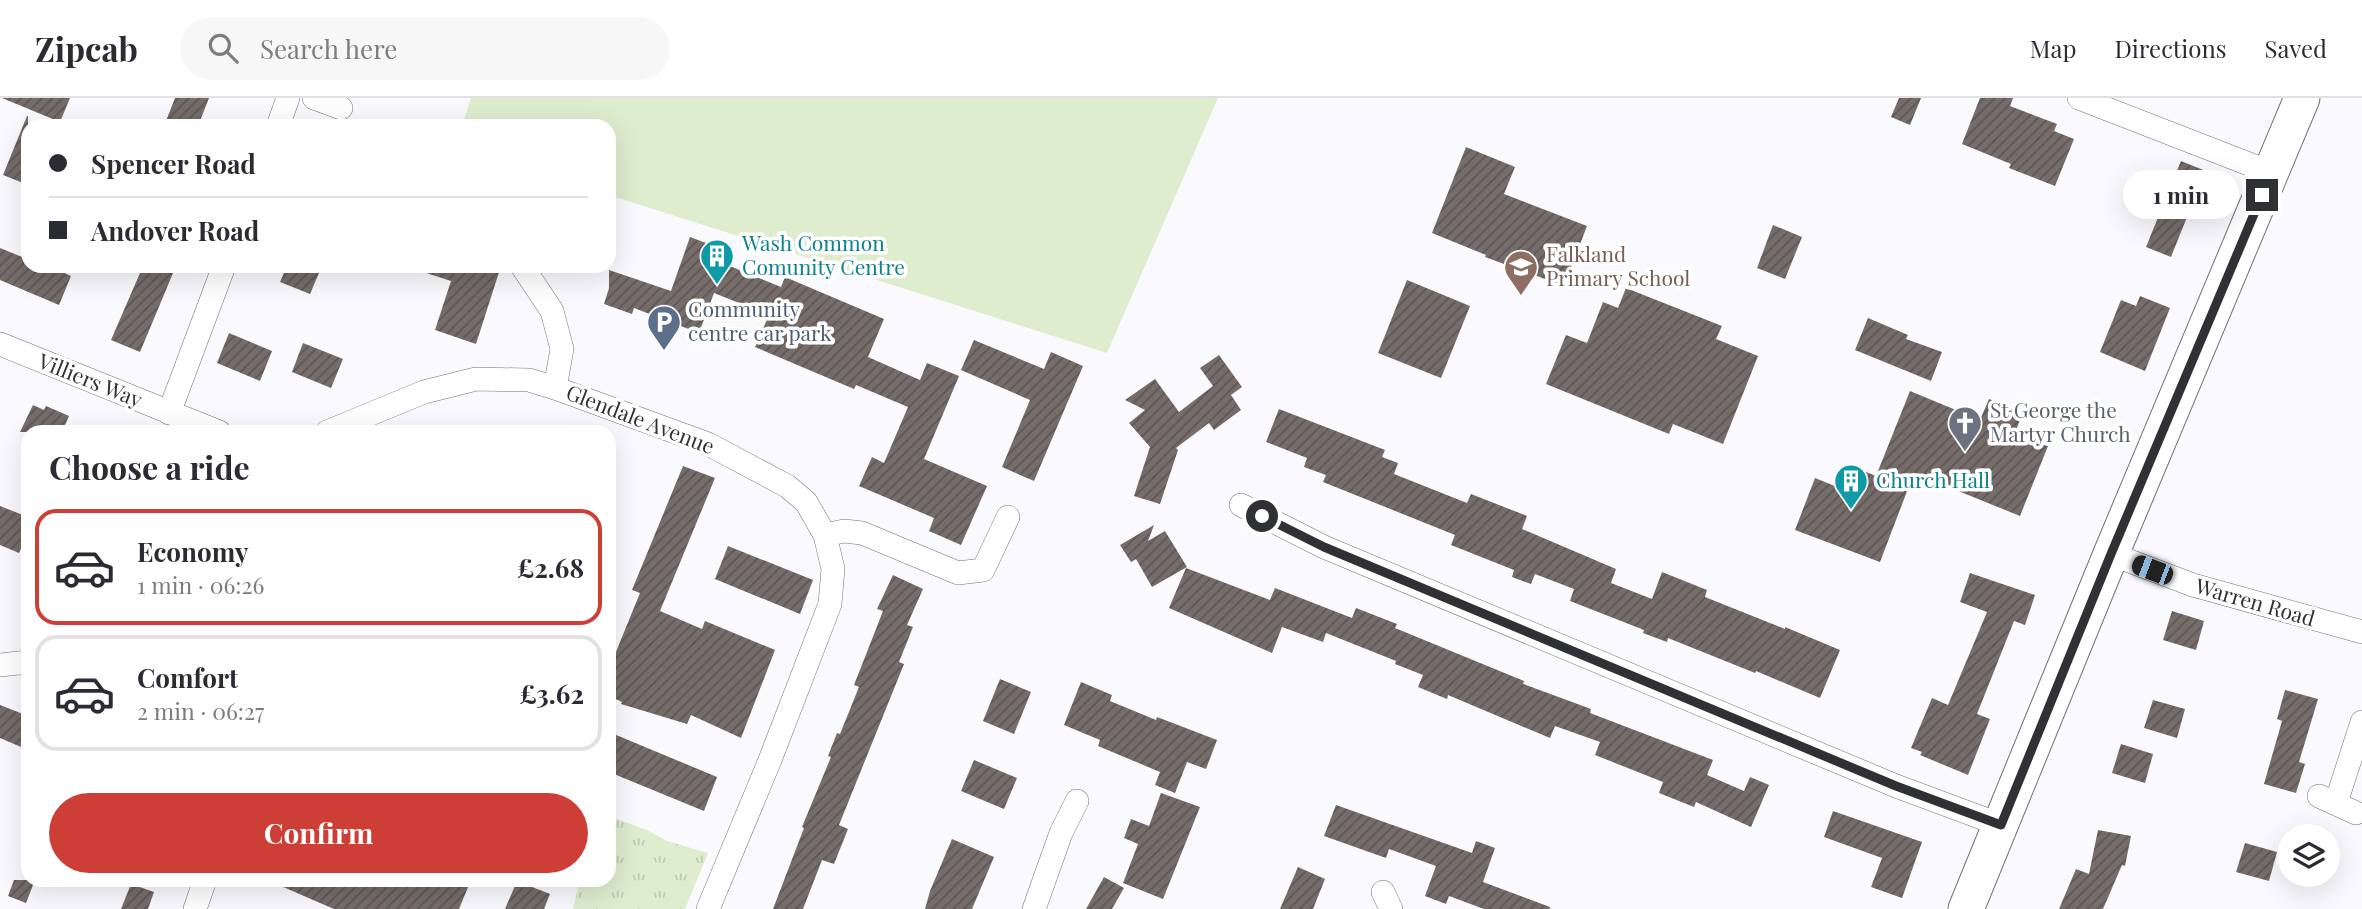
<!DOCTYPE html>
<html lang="en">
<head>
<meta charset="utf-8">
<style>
  body { margin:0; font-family:"Playfair Display",serif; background:#f7f7f7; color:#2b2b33; height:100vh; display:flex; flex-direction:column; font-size:26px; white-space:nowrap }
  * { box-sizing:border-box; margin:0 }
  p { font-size:23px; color:#7c7c81 }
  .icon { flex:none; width:38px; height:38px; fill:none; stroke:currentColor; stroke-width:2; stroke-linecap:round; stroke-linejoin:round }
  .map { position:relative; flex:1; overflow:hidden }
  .side { position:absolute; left:21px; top:327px; width:595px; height:462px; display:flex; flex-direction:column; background:#fff; border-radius:21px; box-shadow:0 7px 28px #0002 }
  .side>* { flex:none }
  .top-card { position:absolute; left:21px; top:21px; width:595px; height:154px; border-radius:21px; box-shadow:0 7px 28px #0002; display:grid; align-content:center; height:154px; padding:0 28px; background:#fff }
  .controls { position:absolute; left:2277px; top:726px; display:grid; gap:14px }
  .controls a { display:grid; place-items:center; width:63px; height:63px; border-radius:50%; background:#fff; box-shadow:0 7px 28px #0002; font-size:35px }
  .end { position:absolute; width:32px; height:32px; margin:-16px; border:9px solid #303134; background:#fff; box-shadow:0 0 0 4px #fff }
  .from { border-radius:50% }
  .bubble { position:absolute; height:49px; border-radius:24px; background:#fff; box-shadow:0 7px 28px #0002; font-size:23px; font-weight:700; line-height:49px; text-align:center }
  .car { position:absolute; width:21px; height:42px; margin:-21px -10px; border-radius:9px; box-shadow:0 0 5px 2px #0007; background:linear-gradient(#222 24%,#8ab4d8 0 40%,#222 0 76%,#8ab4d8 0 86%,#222 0) }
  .top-card b { display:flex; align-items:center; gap:24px; height:66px; font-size:26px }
  .top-card b+b { border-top:2px solid #e1e1e2 }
  .top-card i { width:18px; height:18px; background:#2b2b33 }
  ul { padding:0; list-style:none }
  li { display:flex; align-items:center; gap:21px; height:116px; margin:0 14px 10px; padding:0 14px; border:4px solid #e1e1e2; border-radius:21px }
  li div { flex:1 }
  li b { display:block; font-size:26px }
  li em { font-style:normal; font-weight:700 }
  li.on { border-color:#cd3f36 }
  li>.icon { width:63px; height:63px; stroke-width:1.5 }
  h2 { padding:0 28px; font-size:32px; line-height:84px }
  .action { display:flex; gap:14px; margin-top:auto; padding:14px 28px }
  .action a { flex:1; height:80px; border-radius:42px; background:#cd3f36; color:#fff; font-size:28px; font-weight:700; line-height:80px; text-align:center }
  header { display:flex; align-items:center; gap:42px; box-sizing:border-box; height:98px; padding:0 35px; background:#fff; border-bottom:2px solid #e1e1e2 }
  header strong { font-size:33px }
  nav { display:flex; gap:38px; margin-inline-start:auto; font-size:24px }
  .search { width:490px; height:63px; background:#f7f7f7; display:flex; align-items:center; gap:18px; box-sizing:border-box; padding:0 24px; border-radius:38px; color:#7c7c81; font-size:26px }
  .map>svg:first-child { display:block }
</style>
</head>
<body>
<header>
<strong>Zipcab</strong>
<div class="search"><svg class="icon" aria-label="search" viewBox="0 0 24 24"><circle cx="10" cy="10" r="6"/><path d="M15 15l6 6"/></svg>Search here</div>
<nav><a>Map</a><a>Directions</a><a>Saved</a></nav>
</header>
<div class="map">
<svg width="2362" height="811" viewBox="0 0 2362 811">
  <defs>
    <pattern id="grass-tufts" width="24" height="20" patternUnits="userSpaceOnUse" patternTransform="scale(1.75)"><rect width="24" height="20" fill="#ddedce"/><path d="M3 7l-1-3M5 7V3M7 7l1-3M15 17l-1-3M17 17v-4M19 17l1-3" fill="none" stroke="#beccb2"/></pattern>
    <pattern id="building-hatch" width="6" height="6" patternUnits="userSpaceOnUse" patternTransform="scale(1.75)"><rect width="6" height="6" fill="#766d6a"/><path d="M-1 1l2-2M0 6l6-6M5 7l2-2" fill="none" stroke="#5c5654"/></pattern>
  </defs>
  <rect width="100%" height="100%" fill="#fafafe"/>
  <path fill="url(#grass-tufts)" d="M609,718l38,14 20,11 41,12 -23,56h-112l7,-29h29z"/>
  <path fill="#ddedce" d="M471,0h747l-111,255 -498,-158v-69h-147z"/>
  <g fill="url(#building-hatch)">
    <path d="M2,0h68l-10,24z"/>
    <path d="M175,0h34l-11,28h-34z"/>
    <path d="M1899,0h22l-11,27 -19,-8z"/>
    <path d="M1980,0h33l-3,8 47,18 -3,7 20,8 -19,47 -46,-18 2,-4 -49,-20z"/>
    <path d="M27,18h1v69l-25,-10z"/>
    <path d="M1466,49l49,20 -11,27 83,32 -23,60 -79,-29 1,-2 -54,-22z"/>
    <path d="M2181,63l42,17 -13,31 -17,-7 -22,55 -25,-10z"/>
    <path d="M1773,127l29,12 -17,42 -28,-11z"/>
    <path d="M690,139l40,15 -5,12 56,23 4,-10 99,42 -16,38 52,23 7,-17 32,13 -35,83 63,27 -26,59 -32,-14 5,-13 -75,-32 13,-29 12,6 24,-56 -52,-22 -2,4 -99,-42 14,-32 -55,-22 -15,40 -65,-25 -2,6 -28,-10 5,-16v-18l62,21z"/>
    <path d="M0,150l27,11 1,-2v9h21l22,10 -12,29 -59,-25z"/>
    <path d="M143,168h33l-36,86 -29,-12z"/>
    <path d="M287,168h35l-12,28 -30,-12z"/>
    <path d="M417,168h84l-25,78 -41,-14 16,-49 -34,-11z"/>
    <path d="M1407,182l63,26 -29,72 -63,-25z"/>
    <path d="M1626,190l96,38 -6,13 42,17 -35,88 -50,-20 -4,10 -123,-50 20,-49 21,8 16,-41 15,6z"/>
    <path d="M2140,198l30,12 -25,63 -45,-19 21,-52 15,6z"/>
    <path d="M1868,220l40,17 -2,4 36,13 -11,29 -76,-31z"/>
    <path d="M229,235l43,18 -12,30 -43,-18z"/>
    <path d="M974,242l70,29 7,-17 32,14 -49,115 -32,-14 28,-67 -69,-30z"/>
    <path d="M303,245l40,16 -12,29 -39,-16z"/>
    <path d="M1219,257l23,32 -11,8 10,15 -27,20 -5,-7 -33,25 2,2 -18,54 -26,-8 16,-49 -21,-24 16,-13 -20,-10 30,-21 24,33 34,-26 -13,-18z"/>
    <path d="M1910,293l70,29 9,-21 34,13 -8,21 33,13 -28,70 -106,-43 -34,89 -85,-32 20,-52 37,15 9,-23 15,6z"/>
    <path d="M33,307l11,5 2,-4 23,10 -7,16h-42z"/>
    <path d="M1279,311l106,41 -3,7 16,6 -4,11 73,29 4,-9 56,22 -5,13 94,40 -5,14 41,16 10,-27 45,18 -2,7 80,32v-2l55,23 -20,48 -64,-27 -1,2 -87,-35 -1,4 -24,-9 1,-3 -74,-29 4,-12 -39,-15 -4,10 -19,-7 2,-7 -63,-25 4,-10 -132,-53 3,-7 -22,-8 3,-9 -41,-16z"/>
    <path d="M683,368l32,12 -55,133 42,18 3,-8 70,29 -34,88 -50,-23 -4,9 -66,-20 1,-2 -13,-6v-27l31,-76 -8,-3z"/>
    <path d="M0,408l28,11v15l-9,21 -19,-8z"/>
    <path d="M1154,427l-6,16 17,-10 22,36 -35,20 -16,-28 -5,3 -11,-17z"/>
    <path d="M728,448l85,34 -13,34 -85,-35z"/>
    <path d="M1186,470l84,32 5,-12 77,30 4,-10 41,16 -2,4 129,53 -1,3 68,25 -1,4 123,47 -6,15 37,16 6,-14 19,8 -18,42 -55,-25 -2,5 -35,-14 4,-11 -68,-27 5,-13 -45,-16 -5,12 -102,-43 -1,4 -29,-12 5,-12 -28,-11 1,-3 -70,-28 -3,9 -41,-15 -10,26 -103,-45z"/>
    <path d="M1970,475l65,22 -10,30 -11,-4 -37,93 13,5 -22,56 -48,-20 2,-3 -11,-4 21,-50 16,7 39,-93 -27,-10z"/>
    <path d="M893,477l30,14 -16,36 6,2 -14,35 5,2 -65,161 9,4 -14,35 -12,-4 -19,49h-30l31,-81 -2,-1 29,-70 -3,-1 9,-23 3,1 19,-47 -5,-2 29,-74 -6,-2z"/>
    <path d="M2172,513l32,10 -8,29 -33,-10z"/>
    <path d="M1000,581l31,13 -17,42 -31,-13z"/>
    <path d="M1081,584l31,13 -2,6 46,19 1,-3 60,23 -11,29 -19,-7 -12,31 -20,-8 5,-13 -62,-26 2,-6 -36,-15z"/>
    <path d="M2285,592l33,9 -19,63 6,2 -9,29 -32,-9 18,-63 -5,-2z"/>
    <path d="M2153,602l32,9 -8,29 -33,-10z"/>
    <path d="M0,607l28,11v34l-28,-12z"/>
    <path d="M609,634l108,45 -13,34 -95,-39z"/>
    <path d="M2121,646l32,10 -8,29 -33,-10z"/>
    <path d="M974,662l43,18 -13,31 -43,-18z"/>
    <path d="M1161,695l39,14 -37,92 -40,-16 15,-39 -14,-6 7,-19 18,7z"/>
    <path d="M1336,707l136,48 4,-12 19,7 -12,34 67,25v2h-66l-35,-13 -3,8 -21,-8 11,-30 -47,-17 -3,9 -62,-22z"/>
    <path d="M1833,713l89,31 -20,56 -31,-11 11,-29 -58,-21z"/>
    <path d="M2098,732l33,6 -6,30 -3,-1 -19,44h-44l17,-40 13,5z"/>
    <path d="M952,741l42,18 -22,52h-47l5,-18z"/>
    <path d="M2245,745l32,9 -8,29 -33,-9z"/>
    <path d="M1298,769l27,12 -12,30h-33z"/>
    <path d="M1104,779l20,11 -12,21h-26z"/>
    <path d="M14,782h21l-9,23 -18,-7z"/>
    <path d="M267,782h204l-12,29h-125z"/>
    <path d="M517,783l33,13 -6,15h-39z"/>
    <path d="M131,786l23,8 -6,17h-27z"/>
  </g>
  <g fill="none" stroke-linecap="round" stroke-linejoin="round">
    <g stroke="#707179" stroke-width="24">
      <g id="minor">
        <path d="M314,0l27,10"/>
        <path d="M2079,0l193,75"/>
        <path d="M278,28l10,-28"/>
        <path d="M522,168l30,45 10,38 -7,39"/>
        <path d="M0,246l219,88"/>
        <path d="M169,315l55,-147"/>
        <path d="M327,334l97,-40 52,-13 53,1 26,8 153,56 79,42 19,16 19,33 8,34 -3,35 -60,156 -62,149"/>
        <path d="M1241,407l83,42 572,239 105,39"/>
        <path d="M825,437l19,-4 18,2 96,40 25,-3 25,-53"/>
        <path d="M2111,456l82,31 169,47"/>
        <path d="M0,567l28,-3"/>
        <path d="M2319,698l37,17"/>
        <path d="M2336,705l26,-81"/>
        <path d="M1383,794l8,17"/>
        <path d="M195,811l10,-29"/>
        <path d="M1034,811l27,-76 16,-32"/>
      </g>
    </g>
    <g stroke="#707179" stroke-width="37">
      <path id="primary" d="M1966,811l145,-355 191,-456"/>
    </g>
    <use href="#minor" stroke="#fff" stroke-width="23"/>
    <use href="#primary" stroke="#fff" stroke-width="35"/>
  </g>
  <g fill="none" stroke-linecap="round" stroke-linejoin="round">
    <path stroke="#303134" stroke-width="9" d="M1262,418l62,31 572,239 105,39 110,-271 151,-359"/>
  </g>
  <defs>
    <g id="building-pin" transform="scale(1.75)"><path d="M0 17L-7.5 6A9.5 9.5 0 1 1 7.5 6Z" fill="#0f9aa8" stroke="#fff"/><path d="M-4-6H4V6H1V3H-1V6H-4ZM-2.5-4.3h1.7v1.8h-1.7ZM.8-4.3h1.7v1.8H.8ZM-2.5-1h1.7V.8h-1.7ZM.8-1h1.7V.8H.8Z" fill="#fff"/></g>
    <g id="school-pin" transform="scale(1.75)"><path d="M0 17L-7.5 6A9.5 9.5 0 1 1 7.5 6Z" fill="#8d6e63" stroke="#fff"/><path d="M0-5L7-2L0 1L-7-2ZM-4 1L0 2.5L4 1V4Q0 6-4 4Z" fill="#fff"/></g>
    <g id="parking-pin" transform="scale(1.75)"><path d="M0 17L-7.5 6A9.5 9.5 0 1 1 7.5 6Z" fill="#5c6f8a" stroke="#fff"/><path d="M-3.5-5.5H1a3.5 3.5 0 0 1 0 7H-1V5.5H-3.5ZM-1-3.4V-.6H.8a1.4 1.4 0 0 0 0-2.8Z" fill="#fff"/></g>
    <g id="church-pin" transform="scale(1.75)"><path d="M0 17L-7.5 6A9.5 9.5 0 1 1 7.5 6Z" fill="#6b7280" stroke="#fff"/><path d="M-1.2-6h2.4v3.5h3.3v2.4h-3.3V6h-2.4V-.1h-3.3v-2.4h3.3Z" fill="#fff"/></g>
  </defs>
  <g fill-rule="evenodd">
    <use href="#building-pin" x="717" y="158"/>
    <use href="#school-pin" x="1521" y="169"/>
    <use href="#parking-pin" x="664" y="224"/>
    <use href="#church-pin" x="1965" y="325"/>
    <use href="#building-pin" x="1851" y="383"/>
  </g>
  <g text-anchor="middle" stroke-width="7" stroke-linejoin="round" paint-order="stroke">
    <g font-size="21" fill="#0d838f" stroke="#fff" text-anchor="start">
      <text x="742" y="153">Wash Common<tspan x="742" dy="24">Comunity Centre</tspan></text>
      <text x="1876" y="390">Church Hall</text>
    </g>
    <g font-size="21" fill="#785e54" stroke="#fff" text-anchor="start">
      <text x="1546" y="164">Falkland<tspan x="1546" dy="24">Primary School</tspan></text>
    </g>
    <g font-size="21" fill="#4e5e75" stroke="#fff" text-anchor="start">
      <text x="688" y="219">Community<tspan x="688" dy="24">centre car park</tspan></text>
    </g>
    <g font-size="21" fill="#303134" stroke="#fff">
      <text transform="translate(90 283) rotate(22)" y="7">Villiers Way</text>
      <text transform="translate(640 322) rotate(21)" y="7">Glendale Avenue</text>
      <text transform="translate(2255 505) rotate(16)" y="7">Warren Road</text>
    </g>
    <g font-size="21" fill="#5b616d" stroke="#fff" text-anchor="start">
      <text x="1990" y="320">St George the<tspan x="1990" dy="24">Martyr Church</tspan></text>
    </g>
  </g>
</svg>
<div class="controls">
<a><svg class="icon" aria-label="layers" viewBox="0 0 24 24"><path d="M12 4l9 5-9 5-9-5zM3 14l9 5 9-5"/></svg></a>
</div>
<i class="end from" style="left:1262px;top:418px"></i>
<i class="end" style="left:2262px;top:97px"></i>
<div class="bubble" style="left:2123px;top:72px;width:116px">1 min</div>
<i class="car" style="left:2152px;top:472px;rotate:291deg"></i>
<div class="top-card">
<b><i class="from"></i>Spencer Road</b>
<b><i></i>Andover Road</b>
</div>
<section class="side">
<h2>Choose a ride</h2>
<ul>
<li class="on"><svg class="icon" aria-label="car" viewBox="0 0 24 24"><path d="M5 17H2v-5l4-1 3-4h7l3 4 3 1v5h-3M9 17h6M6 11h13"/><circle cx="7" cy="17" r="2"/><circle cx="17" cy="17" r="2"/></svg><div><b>Economy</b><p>1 min · 06:26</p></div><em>£2.68</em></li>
<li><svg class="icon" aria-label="car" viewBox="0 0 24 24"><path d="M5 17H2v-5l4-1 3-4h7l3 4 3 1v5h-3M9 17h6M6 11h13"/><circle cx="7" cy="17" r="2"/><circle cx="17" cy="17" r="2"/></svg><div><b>Comfort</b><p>2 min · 06:27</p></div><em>£3.62</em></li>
</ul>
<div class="action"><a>Confirm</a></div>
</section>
</div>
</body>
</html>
